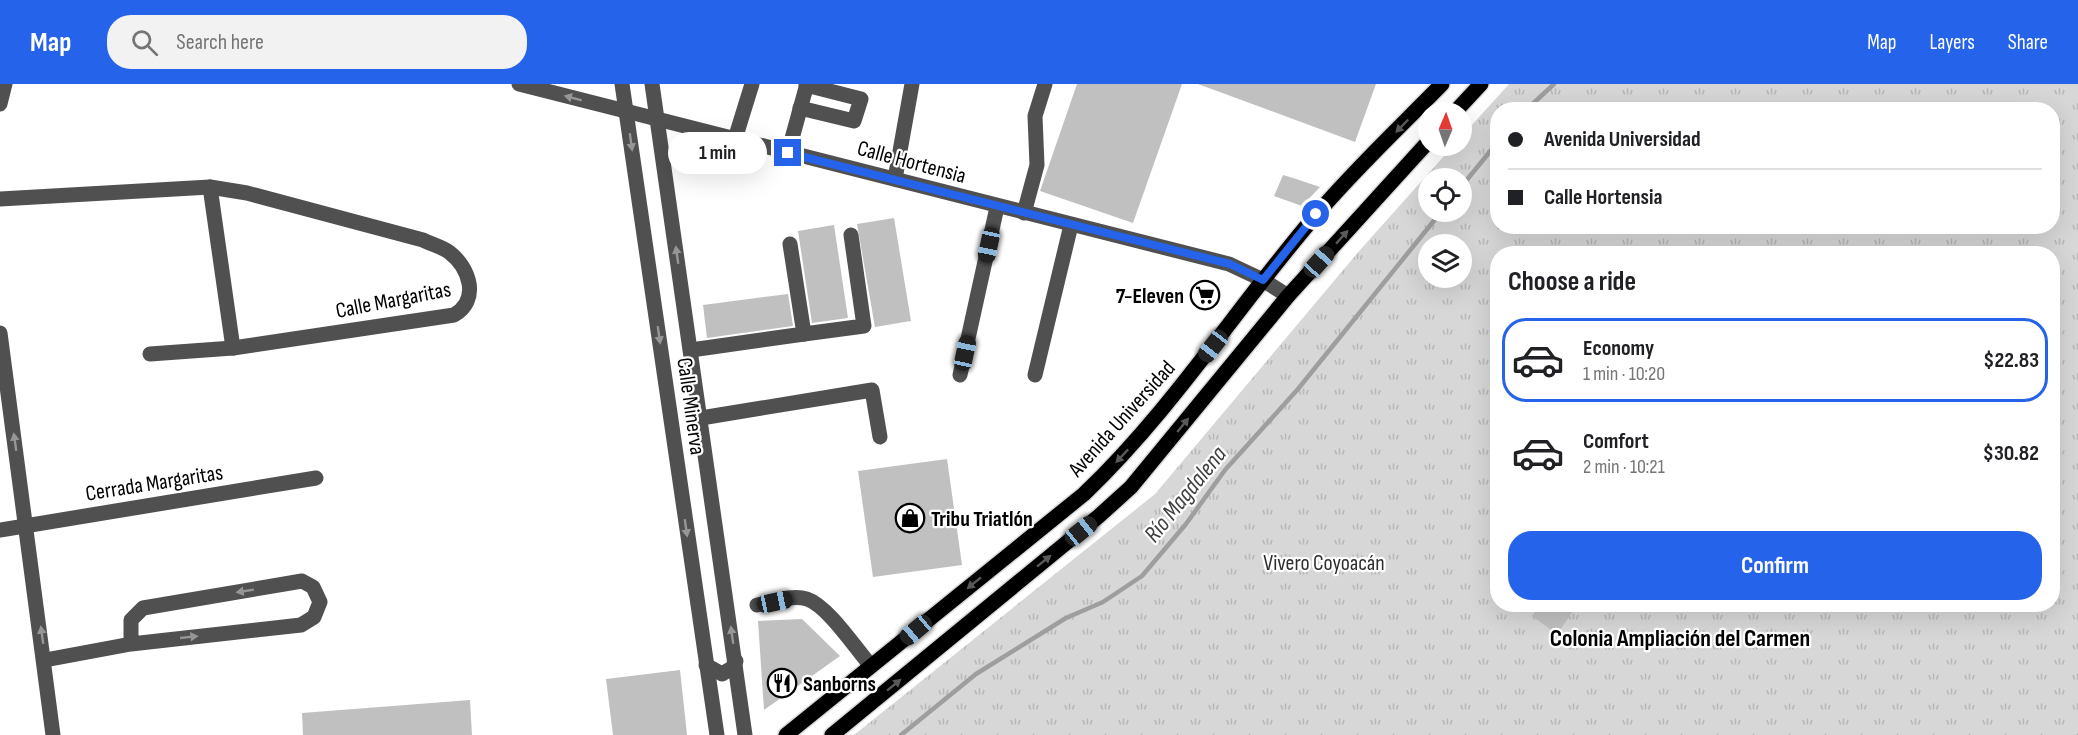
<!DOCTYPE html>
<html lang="en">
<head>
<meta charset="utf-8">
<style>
  body { margin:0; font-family:"Sofia Sans Condensed",sans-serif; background:#f2f2f2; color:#202124; height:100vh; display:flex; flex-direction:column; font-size:22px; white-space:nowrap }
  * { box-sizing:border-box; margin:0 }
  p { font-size:20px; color:#757577 }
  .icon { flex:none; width:33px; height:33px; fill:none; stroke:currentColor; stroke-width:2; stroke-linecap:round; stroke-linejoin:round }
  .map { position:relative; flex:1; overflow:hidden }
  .panel { position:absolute; left:1490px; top:162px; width:570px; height:366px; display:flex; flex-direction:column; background:#fff; border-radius:24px; box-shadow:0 6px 24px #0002 }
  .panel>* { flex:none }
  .hud { position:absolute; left:1490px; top:18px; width:570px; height:132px; border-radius:24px; box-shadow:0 6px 24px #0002; display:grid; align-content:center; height:132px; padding:0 18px; background:#fff }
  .needle { width:39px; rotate:2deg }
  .tools { position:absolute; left:1418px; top:18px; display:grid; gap:12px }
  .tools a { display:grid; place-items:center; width:54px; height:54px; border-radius:50%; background:#fff; box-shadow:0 6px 24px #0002; font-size:30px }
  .end { position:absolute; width:27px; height:27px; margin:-14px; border:8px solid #2563eb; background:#fff; box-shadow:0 0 0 3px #fff }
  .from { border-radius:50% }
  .bubble { position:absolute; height:42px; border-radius:21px; background:#fff; box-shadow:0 6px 24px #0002; font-size:20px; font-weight:700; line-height:42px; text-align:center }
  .car { position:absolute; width:18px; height:36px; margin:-18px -9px; border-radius:8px; box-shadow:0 0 4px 2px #0007; background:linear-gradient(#222 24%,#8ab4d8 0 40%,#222 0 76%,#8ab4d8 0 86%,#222 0) }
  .hud b { display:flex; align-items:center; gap:21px; height:57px; font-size:22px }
  .hud b+b { border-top:2px solid #e0e0e0 }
  .hud i { width:15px; height:15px; background:#202124 }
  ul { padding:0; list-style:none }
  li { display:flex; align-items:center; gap:18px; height:84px; margin:0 12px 9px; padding:0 6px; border:3px solid transparent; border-radius:24px }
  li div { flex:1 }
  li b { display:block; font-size:22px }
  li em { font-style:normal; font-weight:700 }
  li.active { border-color:#2563eb }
  li>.icon { width:54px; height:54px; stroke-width:1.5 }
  h2 { padding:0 18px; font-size:27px; line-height:72px }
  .cta { display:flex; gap:12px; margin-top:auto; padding:12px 18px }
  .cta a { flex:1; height:69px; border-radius:24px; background:#2563eb; color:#fff; font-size:24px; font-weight:700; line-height:69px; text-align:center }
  header { display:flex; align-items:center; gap:36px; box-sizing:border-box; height:84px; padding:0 30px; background:#2563eb; color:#fff }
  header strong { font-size:28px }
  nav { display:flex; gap:33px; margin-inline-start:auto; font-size:21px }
  .search { width:420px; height:54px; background:#f2f2f2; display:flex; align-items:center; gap:15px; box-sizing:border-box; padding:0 21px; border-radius:24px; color:#757577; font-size:22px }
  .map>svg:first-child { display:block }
</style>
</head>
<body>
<header>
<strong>Map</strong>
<div class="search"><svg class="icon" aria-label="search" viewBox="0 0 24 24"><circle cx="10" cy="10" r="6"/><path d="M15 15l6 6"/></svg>Search here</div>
<nav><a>Map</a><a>Layers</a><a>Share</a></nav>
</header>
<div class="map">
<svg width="2078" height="651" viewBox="0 0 2078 651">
  <defs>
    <pattern id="park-tufts" width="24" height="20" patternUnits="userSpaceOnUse" patternTransform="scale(1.5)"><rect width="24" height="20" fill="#d7d7d7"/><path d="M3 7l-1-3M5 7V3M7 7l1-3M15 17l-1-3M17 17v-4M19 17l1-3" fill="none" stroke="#b7b7b7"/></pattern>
  </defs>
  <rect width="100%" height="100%" fill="#fff"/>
  <path fill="url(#park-tufts)" fill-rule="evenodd" d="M1509,0h569v651h-1224l301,-241 205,-244 93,-104h8v-9zM1497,26h555v116h-555zM1428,94h33v34h-33zM1428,160h33v34h-33zM1497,170h555v350h-555z"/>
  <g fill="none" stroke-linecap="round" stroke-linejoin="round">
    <g stroke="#9e9e9e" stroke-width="4.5">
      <path d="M1526,26l28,-26"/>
      <path d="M1461,103l36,-44"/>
      <path d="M901,651l75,-61 90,-56 37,-16 39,-26 44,-52 39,-54 73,-81 143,-177"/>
    </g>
  </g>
  <g fill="#c0c0c0">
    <path d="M1077,0h105l-49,139 -93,-32z"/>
    <path d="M1198,0h178l-21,58z"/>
    <path d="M1283,91l10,3 27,9 -18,19 -28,-10z"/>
    <path d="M894,134l17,103 -36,6 -18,-103z"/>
    <path d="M834,141l14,93 -36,5 -14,-92z"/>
    <path d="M788,210l5,32 -86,12 -4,-33z"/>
    <path d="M947,375l15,106 -89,12 -15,-106z"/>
    <path d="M1541,520h37l-21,30 -25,-18z"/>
    <path d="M802,535l38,37 -76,54 -6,-89z"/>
    <path d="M680,586l7,65h-74l-7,-56z"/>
    <path d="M470,616l2,35h-169l-1,-22z"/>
  </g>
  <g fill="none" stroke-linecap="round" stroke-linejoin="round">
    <g stroke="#dbdbdb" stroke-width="18">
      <g id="major">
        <path d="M1455,28l26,-28"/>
        <path d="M786,651l298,-241c88,-84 153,-187 232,-279 39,-46 84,-88 126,-131"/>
        <path d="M832,651l267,-219 32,-29 157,-191 140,-154"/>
      </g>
    </g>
    <g stroke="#505050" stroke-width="15">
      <path d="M519,0l710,180 34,16 25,16"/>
      <path d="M622,0l95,651"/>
      <path d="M652,0l93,651"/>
      <path d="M0,20l5,-20"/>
      <path d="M800,24l54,13 7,-22 -55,-14"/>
      <path d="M735,55l17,-55"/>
      <path d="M788,69l19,-69"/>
      <path d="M895,95l17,-95"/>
      <path d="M210,103l23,161"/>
      <path d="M0,115l210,-12 37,6 176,47c8,4 19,7 26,12 21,16 31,48 5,63l-221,33 -83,6"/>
      <path d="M1024,129l13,-48 -2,-49 10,-32"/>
      <path d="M0,249l53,402"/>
      <path d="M804,250l60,-8 -13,-91"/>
      <path d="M691,266l113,-16 -14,-90"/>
      <path d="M960,291l37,-168"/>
      <path d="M1035,291l36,-150"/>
      <path d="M701,334l171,-28 8,47"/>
      <path d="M0,446l316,-52"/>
      <path d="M757,521c15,-3 35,-11 50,-6 21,7 49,50 64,67"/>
      <path d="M45,576l86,-16 170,-19 13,-8 6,-15 -7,-15 -11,-6 -159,27 -12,12v24"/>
      <path d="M706,581l16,9 10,-6 4,-7"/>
    </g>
    <use href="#major" stroke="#000" stroke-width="15"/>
  </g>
  <defs><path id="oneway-solid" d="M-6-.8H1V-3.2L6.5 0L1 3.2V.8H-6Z" transform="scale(1.5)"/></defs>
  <g fill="#969696">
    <use href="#oneway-solid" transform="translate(573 14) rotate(-165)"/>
    <use href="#oneway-solid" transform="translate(631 58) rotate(82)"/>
    <use href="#oneway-solid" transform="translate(677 171) rotate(-98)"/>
    <use href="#oneway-solid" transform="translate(659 251) rotate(82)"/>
    <use href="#oneway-solid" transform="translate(15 358) rotate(-98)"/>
    <use href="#oneway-solid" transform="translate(686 444) rotate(82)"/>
    <use href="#oneway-solid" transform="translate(245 507) rotate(171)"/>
    <use href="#oneway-solid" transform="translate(42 551) rotate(-98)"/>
    <use href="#oneway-solid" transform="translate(732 551) rotate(-98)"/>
    <use href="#oneway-solid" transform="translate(189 553) rotate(-6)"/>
  </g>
  <g fill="#595959">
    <use href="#oneway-solid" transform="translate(1402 42) rotate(134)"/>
    <use href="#oneway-solid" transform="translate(1342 153) rotate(-48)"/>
    <use href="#oneway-solid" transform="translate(1183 341) rotate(-51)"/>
    <use href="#oneway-solid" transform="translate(1122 372) rotate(133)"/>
    <use href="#oneway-solid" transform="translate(1044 477) rotate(-39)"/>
    <use href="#oneway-solid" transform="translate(974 499) rotate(141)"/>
    <use href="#oneway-solid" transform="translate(894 601) rotate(-39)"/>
  </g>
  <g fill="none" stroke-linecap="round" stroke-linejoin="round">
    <path stroke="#2563eb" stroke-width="8" d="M788,69l442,111 33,16 53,-66"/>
  </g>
  <defs>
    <g id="supermarket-ring" transform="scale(1.5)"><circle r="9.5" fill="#fff" stroke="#000" stroke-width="1.5"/><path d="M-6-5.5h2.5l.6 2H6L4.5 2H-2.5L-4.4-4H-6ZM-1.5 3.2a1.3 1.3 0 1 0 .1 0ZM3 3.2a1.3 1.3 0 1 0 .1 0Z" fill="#000"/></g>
    <g id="shop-ring" transform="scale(1.5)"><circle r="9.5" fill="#fff" stroke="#000" stroke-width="1.5"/><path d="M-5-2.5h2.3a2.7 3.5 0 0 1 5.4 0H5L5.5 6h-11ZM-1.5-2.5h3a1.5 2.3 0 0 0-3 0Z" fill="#000"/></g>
    <g id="restaurant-ring" transform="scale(1.5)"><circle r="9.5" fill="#fff" stroke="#000" stroke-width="1.5"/><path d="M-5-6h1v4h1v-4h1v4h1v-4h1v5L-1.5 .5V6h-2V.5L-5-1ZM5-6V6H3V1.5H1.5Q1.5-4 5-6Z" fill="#000"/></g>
  </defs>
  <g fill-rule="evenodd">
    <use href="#supermarket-ring" x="1205" y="211"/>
    <use href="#shop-ring" x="910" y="434"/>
    <use href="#restaurant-ring" x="782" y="599"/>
  </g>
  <g text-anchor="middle" stroke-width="4.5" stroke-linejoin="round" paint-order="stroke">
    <g font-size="22" fill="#000" stroke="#fff">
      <text transform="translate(912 77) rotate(15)" y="8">Calle Hortensia</text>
      <text transform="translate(393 215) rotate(-11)" y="8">Calle Margaritas</text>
      <text transform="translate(692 322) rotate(82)" y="8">Calle Minerva</text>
      <text transform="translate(1121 334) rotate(-48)" y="8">Avenida Universidad</text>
      <text transform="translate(154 398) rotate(-9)" y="8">Cerrada Margaritas</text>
    </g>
    <g font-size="22" font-weight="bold" fill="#000" stroke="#fff" text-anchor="start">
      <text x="1184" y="219" text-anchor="end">7-Eleven</text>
      <text x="931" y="442">Tribu Triatlón</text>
      <text x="803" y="607">Sanborns</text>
    </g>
    <g font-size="22" fill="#2e2e2e" stroke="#fff">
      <text x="1324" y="486">Vivero Coyoacán</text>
    </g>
    <g font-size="24" font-style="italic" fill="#3f3f3f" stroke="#fff">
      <text transform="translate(1185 410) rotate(-51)" y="8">Río Magdalena</text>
    </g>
    <g font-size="24" font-weight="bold" fill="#000" stroke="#fff">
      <text x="1680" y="562">Colonia Ampliación del Carmen</text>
    </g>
  </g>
</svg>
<div class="tools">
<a><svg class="needle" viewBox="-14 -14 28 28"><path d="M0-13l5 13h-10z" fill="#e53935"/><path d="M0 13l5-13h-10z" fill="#757577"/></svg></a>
<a><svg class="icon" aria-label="locate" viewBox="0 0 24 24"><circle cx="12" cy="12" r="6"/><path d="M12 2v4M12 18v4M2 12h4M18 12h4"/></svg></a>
<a><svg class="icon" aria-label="layers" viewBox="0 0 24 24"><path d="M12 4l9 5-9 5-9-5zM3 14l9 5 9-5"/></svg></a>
</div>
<i class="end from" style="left:1316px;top:130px"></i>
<i class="end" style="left:788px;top:69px"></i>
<div class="bubble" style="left:668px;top:48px;width:99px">1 min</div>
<i class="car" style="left:989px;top:161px;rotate:192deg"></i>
<i class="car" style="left:1319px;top:178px;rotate:42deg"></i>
<i class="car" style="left:1213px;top:262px;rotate:218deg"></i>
<i class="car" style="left:965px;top:269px;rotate:12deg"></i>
<i class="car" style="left:1081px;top:447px;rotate:51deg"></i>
<i class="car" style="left:775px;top:518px;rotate:78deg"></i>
<i class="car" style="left:916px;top:546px;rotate:230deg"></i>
<div class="hud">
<b><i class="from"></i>Avenida Universidad</b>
<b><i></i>Calle Hortensia</b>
</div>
<section class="panel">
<h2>Choose a ride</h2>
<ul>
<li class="active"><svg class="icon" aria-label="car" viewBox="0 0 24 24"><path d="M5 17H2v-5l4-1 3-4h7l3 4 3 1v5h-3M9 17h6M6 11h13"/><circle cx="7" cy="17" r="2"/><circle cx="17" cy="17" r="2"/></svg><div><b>Economy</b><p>1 min · 10:20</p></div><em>$22.83</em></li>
<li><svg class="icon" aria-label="car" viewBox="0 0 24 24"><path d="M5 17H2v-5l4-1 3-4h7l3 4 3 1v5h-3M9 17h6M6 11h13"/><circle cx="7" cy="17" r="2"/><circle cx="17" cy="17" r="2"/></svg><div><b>Comfort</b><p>2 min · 10:21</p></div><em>$30.82</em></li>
</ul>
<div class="cta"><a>Confirm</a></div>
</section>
</div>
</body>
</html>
